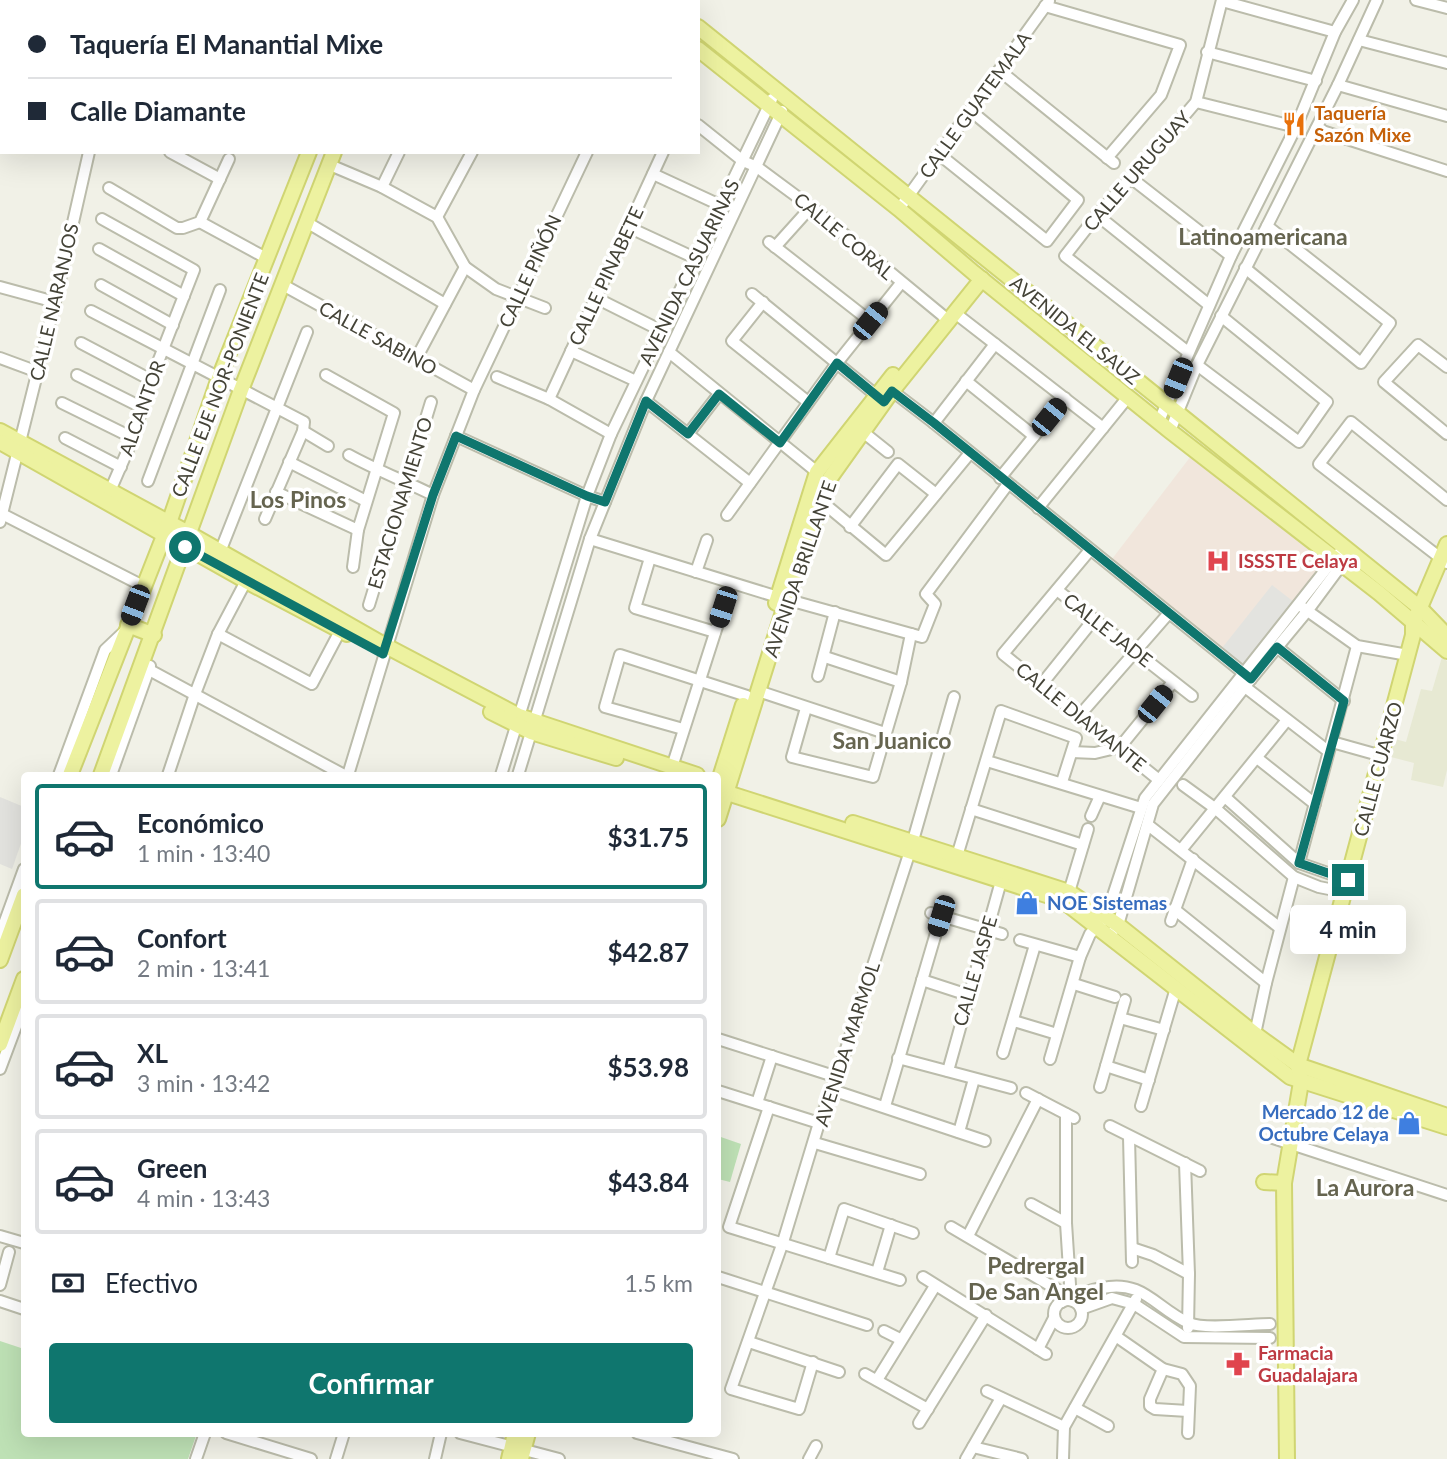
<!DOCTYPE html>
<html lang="es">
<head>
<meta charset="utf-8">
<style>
  body { margin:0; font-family:Lato,sans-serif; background:#f2f2f3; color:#1f2937; height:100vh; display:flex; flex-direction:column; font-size:26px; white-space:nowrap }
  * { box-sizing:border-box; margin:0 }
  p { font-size:23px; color:#747a83 }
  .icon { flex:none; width:38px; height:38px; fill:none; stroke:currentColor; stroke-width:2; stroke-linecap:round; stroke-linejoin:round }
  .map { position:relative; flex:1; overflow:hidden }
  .sheet { position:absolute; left:21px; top:772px; width:700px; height:665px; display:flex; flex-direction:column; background:#fff; border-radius:7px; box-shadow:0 7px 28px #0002 }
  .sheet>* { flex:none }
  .banner { position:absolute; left:0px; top:0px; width:700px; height:154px; box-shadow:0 7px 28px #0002; display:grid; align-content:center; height:154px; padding:0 28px; background:#fff }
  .end { position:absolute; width:32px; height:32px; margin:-16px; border:9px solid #0f766e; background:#fff; box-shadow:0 0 0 4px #fff }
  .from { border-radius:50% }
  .bubble { position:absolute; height:49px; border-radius:7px; background:#fff; box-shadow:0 7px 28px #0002; font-size:23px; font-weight:700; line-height:49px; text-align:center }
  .car { position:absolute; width:21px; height:42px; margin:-21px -10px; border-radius:9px; box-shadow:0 0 5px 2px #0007; background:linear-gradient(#222 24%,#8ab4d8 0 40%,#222 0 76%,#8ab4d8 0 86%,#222 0) }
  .banner b { display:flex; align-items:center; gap:24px; height:66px; font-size:26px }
  .banner b+b { border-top:2px solid #e0e1e3 }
  .banner i { width:18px; height:18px; background:#1f2937 }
  ul { padding:12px 0 0; list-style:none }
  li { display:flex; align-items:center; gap:21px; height:105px; margin:0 14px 10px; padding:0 14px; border:4px solid #e0e1e3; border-radius:7px }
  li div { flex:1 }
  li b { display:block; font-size:26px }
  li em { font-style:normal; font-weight:700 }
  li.current { border-color:#0f766e }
  li>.icon { width:63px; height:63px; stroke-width:1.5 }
  .pay { display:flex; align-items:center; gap:18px; height:77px; padding:0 28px; font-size:26px }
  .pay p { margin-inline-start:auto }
  .primary-button { display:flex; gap:14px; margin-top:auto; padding:14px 28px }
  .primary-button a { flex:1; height:80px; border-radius:7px; background:#0f766e; color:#fff; font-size:28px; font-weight:700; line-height:80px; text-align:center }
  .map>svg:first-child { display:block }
</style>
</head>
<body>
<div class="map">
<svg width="1447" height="1459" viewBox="0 0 1447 1459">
  <rect width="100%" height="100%" fill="#f1f1e7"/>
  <path fill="#e7e9d3" d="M1442,657l5,4v109l-4,17 -32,-7 3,-17 -23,-6 4,-18 11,3 15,-53 11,2z"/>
  <path fill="#f1e6dc" d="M1191,456l134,107 -82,102 -131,-106z"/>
  <g fill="#bee1b5">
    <path d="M718,1136l23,8 -11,38 -12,-3z"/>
    <path d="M0,1341l24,8v84h173l-9,26h-188z"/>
  </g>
  <g fill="#e3e3df">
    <path d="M1272,585l22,17 -51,63 -21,-17z"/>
    <path d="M0,797l24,10v28l-12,34 -12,-5z"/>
  </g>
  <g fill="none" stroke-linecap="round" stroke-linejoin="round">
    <g stroke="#bbbcab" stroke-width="14">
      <g id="minor">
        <path d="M163,0l3,2"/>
        <path d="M450,0l3,2"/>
        <path d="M1416,0l31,8"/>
        <path d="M1222,1l113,31"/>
        <path d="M122,2l1,-2"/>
        <path d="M554,2l1,-2"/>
        <path d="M1045,6l135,39 -19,50 -54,63"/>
        <path d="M1359,40l88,23"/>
        <path d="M1207,52l109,29"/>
        <path d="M1000,71l114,92"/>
        <path d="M1338,85l109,31"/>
        <path d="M1196,102l100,25"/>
        <path d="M698,125l45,36 14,6 54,40 131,108 6,7"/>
        <path d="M1316,129l131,42"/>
        <path d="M170,152l50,27"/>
        <path d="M940,155l107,86 31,-41 -107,-89"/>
        <path d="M330,165l52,22 55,30 28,50 31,22 49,19"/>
        <path d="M653,174l67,31"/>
        <path d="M1131,178l100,78"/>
        <path d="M382,187l17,-35"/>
        <path d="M109,188l68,40h6l17,-6 29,-63"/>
        <path d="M899,209l150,-208"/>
        <path d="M1097,215l112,90"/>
        <path d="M437,217l35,-65"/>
        <path d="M102,219l92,51 -43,110 -18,58 -23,53"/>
        <path d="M200,222l68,37"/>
        <path d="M308,223l137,81"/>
        <path d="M628,227l67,31"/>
        <path d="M769,242l101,79"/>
        <path d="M775,247l36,-40"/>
        <path d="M99,249l85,47"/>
        <path d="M1245,268l116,95 29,-40 -123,-97"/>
        <path d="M101,285l72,40"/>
        <path d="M283,285l191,105"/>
        <path d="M0,287l55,15"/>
        <path d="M752,294l130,106"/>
        <path d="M596,298l64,32"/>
        <path d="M763,302l-31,39 76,61"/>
        <path d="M91,311l213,111 -1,9 -38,88"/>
        <path d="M955,313l148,115"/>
        <path d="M81,343l70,37"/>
        <path d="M571,351l65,30"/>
        <path d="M669,352l148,120"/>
        <path d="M1188,352l-123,-96 32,-41 34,-37 65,-76 26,-102"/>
        <path d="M0,358l38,14"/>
        <path d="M416,359l49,-92"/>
        <path d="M1197,365l102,77 28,-40 -106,-86"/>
        <path d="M1447,367l-29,-22 -34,37 63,52"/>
        <path d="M77,375l66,33"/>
        <path d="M326,375l68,38 -36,117 -5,37"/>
        <path d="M497,377l52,22 62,35"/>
        <path d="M966,381l68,55"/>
        <path d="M887,387l47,36 317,256"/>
        <path d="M549,399l114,-247"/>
        <path d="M646,401l104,82"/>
        <path d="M62,403l71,35"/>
        <path d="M1159,421l72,-165 65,-129 39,-95 18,-32"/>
        <path d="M934,423l61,-79"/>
        <path d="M303,431l25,15"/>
        <path d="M1170,431l27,-66 141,-280 39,-85"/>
        <path d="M863,432l25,20"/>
        <path d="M688,434l31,-40"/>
        <path d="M456,436l131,60 18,6"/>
        <path d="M65,438l56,29"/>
        <path d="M349,455c27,15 56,26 84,40"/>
        <path d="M289,462l77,39"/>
        <path d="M1000,478l65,-80"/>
        <path d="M148,481l72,-191"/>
        <path d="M276,492l82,38"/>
        <path d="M821,501l65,54 84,-102"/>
        <path d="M1038,508l90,-111"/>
        <path d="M0,513l143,73"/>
        <path d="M727,515l110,-152 64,-80"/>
        <path d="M0,522l55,-220 34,-150"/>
        <path d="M850,527l48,-63 38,30"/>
        <path d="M590,539l188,58 144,40 13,-33 -9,-10 82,-110"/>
        <path d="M1090,550l-87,104 156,126"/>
        <path d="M220,552l87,-220"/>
        <path d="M650,558l-15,50 80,24"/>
        <path d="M1447,563l-128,-99 32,-42 96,78"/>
        <path d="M696,572l11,-32"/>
        <path d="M1057,590l135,106"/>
        <path d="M369,605l62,-203"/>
        <path d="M1302,607l55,39 51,9"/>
        <path d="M218,634l94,50 28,-53"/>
        <path d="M1277,647l67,54"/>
        <path d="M825,657l76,25"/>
        <path d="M142,666l202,109"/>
        <path d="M818,676l17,-64"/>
        <path d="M1041,685l53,-66"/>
        <path d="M1245,687l83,64"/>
        <path d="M758,691l127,42"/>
        <path d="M806,708l-14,49 81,20 28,-95 10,-48"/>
        <path d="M1079,716l90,-103"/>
        <path d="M683,729l-78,-22 15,-52 127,41"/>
        <path d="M1332,742l50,14"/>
        <path d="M1072,752l23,1 25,-6 53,-65"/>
        <path d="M1257,758l58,46"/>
        <path d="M987,761l154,47"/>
        <path d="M672,767l59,-184"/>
        <path d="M59,775l46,-125 19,-18"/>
        <path d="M111,775l39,-109"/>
        <path d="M168,775l27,-81 23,-60 28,-53"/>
        <path d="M348,775l85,-280 41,-105 113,-238"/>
        <path d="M501,775l86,-279 24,-62 161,-335"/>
        <path d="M518,775l72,-236 56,-138 136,-290"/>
        <path d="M1183,785l33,24 78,68 25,10 25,5"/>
        <path d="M1225,797l74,66 49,17"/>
        <path d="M971,809l112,36"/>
        <path d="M1091,816l9,-20"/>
        <path d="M1148,825l132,103"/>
        <path d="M1181,850l106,-130"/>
        <path d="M957,856l44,-145 75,27 -14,44"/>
        <path d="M1299,863l58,-217"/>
        <path d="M1069,892l19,-63"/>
        <path d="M1174,909l92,74"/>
        <path d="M931,913l71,21"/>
        <path d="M1171,921l22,-62"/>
        <path d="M1114,930l4,-5 35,-121 98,-125 57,-69 43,-58"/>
        <path d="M0,935l24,-66"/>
        <path d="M1020,940l60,17"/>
        <path d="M922,980l46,15"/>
        <path d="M1074,984l41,13"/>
        <path d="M1120,1018l44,12"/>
        <path d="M1014,1021l43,13"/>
        <path d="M1255,1034l11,-51 28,-106"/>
        <path d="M718,1039l119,38"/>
        <path d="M1003,1053l32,-108"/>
        <path d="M898,1058l113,30"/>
        <path d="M1050,1059l30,-102 10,-23 16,-17 39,-119 193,-244"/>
        <path d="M1106,1066l43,14"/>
        <path d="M0,1069l24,-64"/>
        <path d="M948,1071l55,-197"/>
        <path d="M1100,1087l25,-87"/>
        <path d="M832,1090l153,51"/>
        <path d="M718,1091l101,32"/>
        <path d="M1026,1093l48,25"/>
        <path d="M757,1103l15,-47"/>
        <path d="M885,1106l56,-190"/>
        <path d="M1141,1106l35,-118"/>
        <path d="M769,1107l-40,120 171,53"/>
        <path d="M1066,1114v109l5,77"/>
        <path d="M1110,1126l90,45"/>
        <path d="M959,1132l15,-53"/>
        <path d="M1129,1137l3,125"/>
        <path d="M1273,1138l174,57"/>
        <path d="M815,1143l105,31"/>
        <path d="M1185,1163l4,111 -1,54"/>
        <path d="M1031,1204l35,19"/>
        <path d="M951,1227l107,63 4,12"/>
        <path d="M0,1236l24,7"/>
        <path d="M968,1236l70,-137"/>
        <path d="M1132,1248l21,7 36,19"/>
        <path d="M829,1258l15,-49 69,24"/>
        <path d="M877,1272l14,-47"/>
        <path d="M718,1277l149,48"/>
        <path d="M923,1277l123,77"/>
        <path d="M0,1285l9,-33"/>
        <circle cx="1068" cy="1314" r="14"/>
        <path d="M0,1301l24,8"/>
        <path d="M1073,1301c10,-8 17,-11 29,-13 42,-9 54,21 87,35 15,7 62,1 81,1"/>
        <path d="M1081,1309l31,-11 22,6 50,33 86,1"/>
        <path d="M884,1331l16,8"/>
        <path d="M1117,1337l46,32 19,5 8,12 -2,47"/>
        <path d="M749,1342l90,30"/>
        <path d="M1038,1349l16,-31"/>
        <path d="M813,1362l-14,47 -68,-20 52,-147 36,-119 18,-46 73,-226 44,-154"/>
        <path d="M1163,1369l-13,30v7l5,3 33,2"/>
        <path d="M865,1374l63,35"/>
        <path d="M877,1380l58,-94"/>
        <path d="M987,1391l77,36"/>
        <path d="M1075,1408l33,18"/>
        <path d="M919,1423l67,-108"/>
        <path d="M226,1433l85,26"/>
        <path d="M460,1433l99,26"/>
        <path d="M637,1433l96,26"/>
        <path d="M973,1447l49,12"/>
        <path d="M196,1459l9,-26"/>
        <path d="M336,1459l8,-26"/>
        <path d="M435,1459l6,-26"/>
        <path d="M809,1459l7,-13"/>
        <path d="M966,1459l35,-61"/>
        <path d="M1063,1459l1,-32 72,-128"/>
      </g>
    </g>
    <g stroke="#d0d572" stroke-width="18">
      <g id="major">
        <path d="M637,0l2,2"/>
        <path d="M664,0l2,2"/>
        <path d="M367,2v-2"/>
        <path d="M392,2l1,-2"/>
        <path d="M698,27l722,581 27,28"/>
        <path d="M698,49l201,160 75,64 196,158 209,162 68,58"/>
        <path d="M0,431l190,103 196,112 133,70 178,59"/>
        <path d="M0,442l246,139 101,53"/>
        <path d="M776,603l41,-131 76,-97"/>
        <path d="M128,625l26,10"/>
        <path d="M491,712l40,20 85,26"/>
        <path d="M70,775l99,-252 50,-145 90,-226"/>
        <path d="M101,775l140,-385 93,-238"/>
        <path d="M718,784l25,-79"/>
        <path d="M718,790l344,110 228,177 157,50"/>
        <path d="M718,819l69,-220 43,-121 62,-87 90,-112"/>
        <path d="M853,823l216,69 49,33 137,109 43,31 149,51"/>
        <path d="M0,960l24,-65"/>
        <path d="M0,1044l24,-65"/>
        <path d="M1264,1182l20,1"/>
        <path d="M509,1459l6,-26"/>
        <path d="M521,1459l7,-26"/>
        <path d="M1287,1459l-3,-276 17,-101 -3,-17 115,-430v-11l34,-80"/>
      </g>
    </g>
    <use href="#minor" stroke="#fff" stroke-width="10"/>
    <use href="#major" stroke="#edf2a0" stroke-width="14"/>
  </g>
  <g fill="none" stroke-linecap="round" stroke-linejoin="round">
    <path stroke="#0f766e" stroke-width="9" d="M185,547l198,107 50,-159 23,-59 131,60 18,6 41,-101 42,33 31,-40 61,49 57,-80 47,39 8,-11 42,32 317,256 26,-32 67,54 -45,162 49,17"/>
  </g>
  <defs>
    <g id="restaurant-bare" transform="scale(1.89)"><path d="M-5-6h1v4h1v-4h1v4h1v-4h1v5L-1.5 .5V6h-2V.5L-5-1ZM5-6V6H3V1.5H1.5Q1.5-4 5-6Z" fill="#e8710a" stroke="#fff" stroke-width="2.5" paint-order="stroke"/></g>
    <g id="hospital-bare" transform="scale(1.89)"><path d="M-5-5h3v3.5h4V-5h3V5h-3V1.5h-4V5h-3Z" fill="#e0444e" stroke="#fff" stroke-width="2.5" paint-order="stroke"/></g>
    <g id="shop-bare" transform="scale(1.89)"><path d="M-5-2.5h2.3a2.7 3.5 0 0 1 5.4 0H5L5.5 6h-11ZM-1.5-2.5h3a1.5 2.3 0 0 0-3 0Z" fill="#3f7fe0" stroke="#fff" stroke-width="2.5" paint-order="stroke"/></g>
    <g id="pharmacy-bare" transform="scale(1.89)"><path d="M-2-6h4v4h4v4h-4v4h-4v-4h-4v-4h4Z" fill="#e0444e" stroke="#fff" stroke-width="2.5" paint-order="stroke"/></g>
  </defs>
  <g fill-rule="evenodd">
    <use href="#restaurant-bare" x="1294" y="124"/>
    <use href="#hospital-bare" x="1218" y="561"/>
    <use href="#shop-bare" x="1027" y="903"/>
    <use href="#shop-bare" x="1409" y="1123"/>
    <use href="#pharmacy-bare" x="1238" y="1364"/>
  </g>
  <g text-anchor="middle" stroke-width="7" stroke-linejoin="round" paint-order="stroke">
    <g font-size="19" fill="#444337" stroke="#fff">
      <text transform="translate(975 105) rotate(-54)" y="7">CALLE GUATEMALA</text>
      <text transform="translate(1137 171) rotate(-49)" y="7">CALLE URUGUAY</text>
      <text transform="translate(844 236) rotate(40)" y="7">CALLE CORAL</text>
      <text transform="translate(530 271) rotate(-65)" y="7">CALLE PIÑÓN</text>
      <text transform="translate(689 272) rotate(-64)" y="7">AVENIDA CASUARINAS</text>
      <text transform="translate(606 276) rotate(-65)" y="7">CALLE PINABETE</text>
      <text transform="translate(54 302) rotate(-77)" y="7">CALLE NARANJOS</text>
      <text transform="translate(1075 330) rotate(39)" y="7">AVENIDA EL SAUZ</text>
      <text transform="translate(378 338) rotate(29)" y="7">CALLE SABINO</text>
      <text transform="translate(220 385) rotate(-69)" y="7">CALLE EJE NOR-PONIENTE</text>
      <text transform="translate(142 408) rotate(-70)" y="7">ALCANTOR</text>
      <text transform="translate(400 503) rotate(-73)" y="7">ESTACIONAMIENTO</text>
      <text transform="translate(800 569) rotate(-71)" y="7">AVENIDA BRILLANTE</text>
      <text transform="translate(1108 630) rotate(38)" y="7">CALLE JADE</text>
      <text transform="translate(1081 717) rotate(39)" y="7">CALLE DIAMANTE</text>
      <text transform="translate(1378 769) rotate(-75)" y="7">CALLE CUARZO</text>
      <text transform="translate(975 971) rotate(-74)" y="7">CALLE JASPE</text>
      <text transform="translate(847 1044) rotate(-72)" y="7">AVENIDA MARMOL</text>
    </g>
    <g font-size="19" font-weight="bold" fill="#c56008" stroke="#fff" text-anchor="start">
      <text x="1314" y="120">Taquería<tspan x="1314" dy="22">Sazón Mixe</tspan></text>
    </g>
    <g font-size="19" font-weight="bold" fill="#be3a42" stroke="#fff" text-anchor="start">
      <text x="1238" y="568">ISSSTE Celaya</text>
      <text x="1258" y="1360">Farmacia<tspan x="1258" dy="22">Guadalajara</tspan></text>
    </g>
    <g font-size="19" font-weight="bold" fill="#366cbe" stroke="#fff" text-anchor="start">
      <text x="1047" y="910">NOE Sistemas</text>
      <text x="1389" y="1119" text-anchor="end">Mercado 12 de<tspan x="1389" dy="22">Octubre Celaya</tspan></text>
    </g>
    <g font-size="23" font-weight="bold" fill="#65644f" stroke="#fff">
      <text x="1263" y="245">Latinoamericana</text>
      <text x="298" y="508">Los Pinos</text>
      <text x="892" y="749">San Juanico</text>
      <text x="1365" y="1196">La Aurora</text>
      <text x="1036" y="1274">Pedrergal<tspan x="1036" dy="26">De San Angel</tspan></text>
    </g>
  </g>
</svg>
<i class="end from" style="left:185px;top:547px"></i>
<i class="end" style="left:1348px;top:880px"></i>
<div class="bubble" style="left:1290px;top:905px;width:116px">4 min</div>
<i class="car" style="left:870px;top:321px;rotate:39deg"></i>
<i class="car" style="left:1178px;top:378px;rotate:202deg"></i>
<i class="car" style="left:1049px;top:417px;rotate:39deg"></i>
<i class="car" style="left:135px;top:605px;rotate:201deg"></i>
<i class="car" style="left:723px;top:607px;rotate:198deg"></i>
<i class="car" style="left:1155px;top:704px;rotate:39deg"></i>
<i class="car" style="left:941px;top:916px;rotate:197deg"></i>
<div class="banner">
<b><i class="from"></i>Taquería El Manantial Mixe</b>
<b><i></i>Calle Diamante</b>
</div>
<section class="sheet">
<ul>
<li class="current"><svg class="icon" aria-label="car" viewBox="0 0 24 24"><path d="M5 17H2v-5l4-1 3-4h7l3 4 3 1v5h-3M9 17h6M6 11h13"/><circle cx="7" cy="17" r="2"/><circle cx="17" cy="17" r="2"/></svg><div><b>Económico</b><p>1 min · 13:40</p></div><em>$31.75</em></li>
<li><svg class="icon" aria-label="car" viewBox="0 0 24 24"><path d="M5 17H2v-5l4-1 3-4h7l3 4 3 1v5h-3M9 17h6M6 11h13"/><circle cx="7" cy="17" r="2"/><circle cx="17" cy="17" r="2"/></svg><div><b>Confort</b><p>2 min · 13:41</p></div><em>$42.87</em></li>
<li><svg class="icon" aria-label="car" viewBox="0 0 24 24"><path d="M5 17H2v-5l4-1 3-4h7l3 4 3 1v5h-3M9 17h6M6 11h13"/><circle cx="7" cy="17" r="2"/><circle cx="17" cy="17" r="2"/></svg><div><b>XL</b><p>3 min · 13:42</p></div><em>$53.98</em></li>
<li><svg class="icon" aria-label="car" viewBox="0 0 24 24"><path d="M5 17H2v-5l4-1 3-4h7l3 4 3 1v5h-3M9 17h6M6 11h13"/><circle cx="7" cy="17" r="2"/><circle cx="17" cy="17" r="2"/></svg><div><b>Green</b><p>4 min · 13:43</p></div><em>$43.84</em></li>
</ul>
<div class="pay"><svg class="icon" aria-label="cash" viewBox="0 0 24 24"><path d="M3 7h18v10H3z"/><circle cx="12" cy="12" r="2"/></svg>Efectivo<p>1.5 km</p></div>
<div class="primary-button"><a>Confirmar</a></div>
</section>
</div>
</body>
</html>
